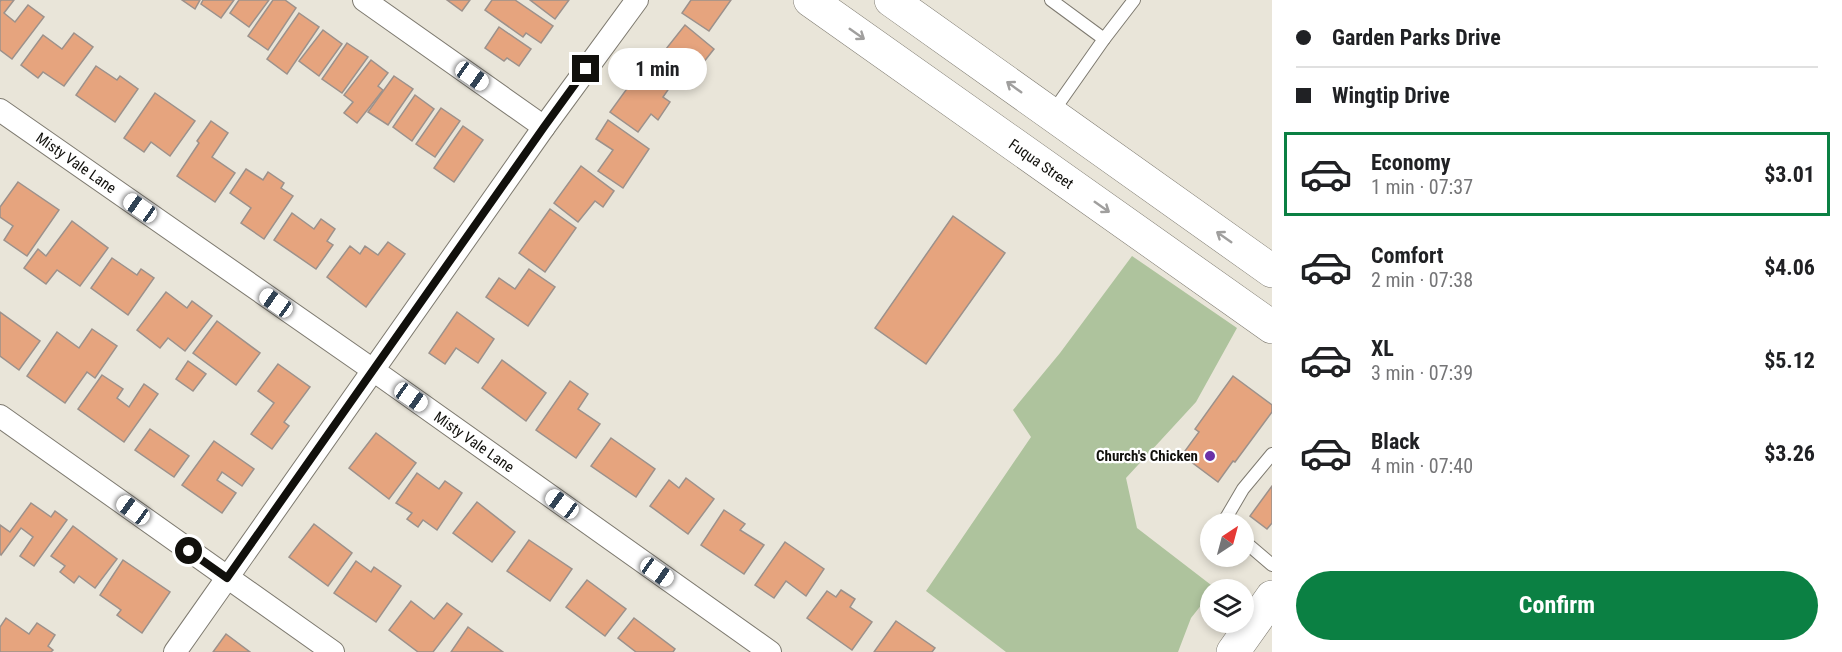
<!DOCTYPE html>
<html lang="en">
<head>
<meta charset="utf-8">
<style>
  body { margin:0; font-family:"Roboto Condensed",sans-serif; background:#f6f6f6; color:#202124; height:100vh; display:flex; flex-direction:column; font-size:22px; white-space:nowrap }
  * { box-sizing:border-box; margin:0 }
  p { font-size:20px; color:#757577 }
  .icon { flex:none; width:33px; height:33px; fill:none; stroke:currentColor; stroke-width:2; stroke-linecap:round; stroke-linejoin:round }
  .map { position:relative; flex:1; overflow:hidden }
  .sheet { display:flex; flex-direction:column; background:#fff; width:570px }
  .sheet>* { flex:none }
  .hud { display:grid; align-content:center; height:132px; padding:0 24px; background:#fff }
  .needle { width:39px; rotate:36deg }
  .buttons { position:absolute; left:1200px; top:513px; display:grid; gap:12px }
  .buttons a { display:grid; place-items:center; width:54px; height:54px; border-radius:50%; background:#fff; box-shadow:0 3px 9px #0003; font-size:30px }
  .end { position:absolute; width:27px; height:27px; margin:-14px; border:8px solid #11100c; background:#fff; box-shadow:0 0 0 3px #fff }
  .from { border-radius:50% }
  .bubble { position:absolute; height:42px; border-radius:21px; background:#fff; box-shadow:0 3px 9px #0003; font-size:20px; font-weight:700; line-height:42px; text-align:center }
  .car { position:absolute; width:18px; height:36px; margin:-18px -9px; border-radius:8px; box-shadow:0 0 4px 2px #0007; background:linear-gradient(#fff 24%,#345 0 40%,#fff 0 76%,#345 0 86%,#fff 0) }
  .hud b { display:flex; align-items:center; gap:21px; height:57px; font-size:22px }
  .hud b+b { border-top:2px solid #e0e0e0 }
  .hud i { width:15px; height:15px; background:#202124 }
  ul { padding:0; list-style:none }
  li { display:flex; align-items:center; gap:18px; height:84px; margin:0 12px 9px; padding:0 12px; border:3px solid transparent; border-radius:0px }
  li div { flex:1 }
  li b { display:block; font-size:22px }
  li em { font-style:normal; font-weight:700 }
  li.current { border-color:#0b8043 }
  li>.icon { width:54px; height:54px; stroke-width:1.5 }
  .cta { display:flex; gap:12px; margin-top:auto; padding:12px 24px }
  .cta a { flex:1; height:69px; border-radius:36px; background:#0b8043; color:#fff; font-size:24px; font-weight:700; line-height:69px; text-align:center }
  main { display:flex; flex:1; min-height:0 }
  .map>svg:first-child { display:block }
</style>
</head>
<body>
<main>
<div class="map">
<svg width="1272" height="652" viewBox="0 0 1272 652">
  <rect width="100%" height="100%" fill="#e9e5d9"/>
  <path fill="#aec39d" d="M1132,256l105,72 -41,74 -70,76 11,50 78,60 -5,2v4l-19,24 -13,34h-172l-80,-61 105,-154 -18,-27 47,-57z"/>
  <g fill="#e6a47e" stroke="#9c918b" stroke-width="1.5">
    <path d="M1,0h13l-10,13 11,9 13,-17 16,12 -32,42 -12,-9v-48z"/>
    <path d="M182,0h18l-5,9z"/>
    <path d="M203,0h31l-13,18 -20,-14z"/>
    <path d="M239,0h30l-20,27 -19,-14z"/>
    <path d="M273,0h12l11,8 -28,42 -20,-14z"/>
    <path d="M447,0h23l-8,11z"/>
    <path d="M492,0h23l38,26 -12,17 -15,-10 -3,4 -38,-27z"/>
    <path d="M530,0h39l-14,19z"/>
    <path d="M691,0h40l-22,31 -27,-18z"/>
    <path d="M299,13l20,14 -32,47 -20,-15z"/>
    <path d="M685,25l29,24 -30,38 -30,-23z"/>
    <path d="M499,27l32,22 -12,17 -12,-8 -3,3 -19,-13z"/>
    <path d="M323,30l19,14 -23,32 -20,-15z"/>
    <path d="M74,33l19,14 -29,39 -21,-14 -5,6 -17,-13 22,-30 19,14z"/>
    <path d="M347,43l21,14 -26,36 -20,-14z"/>
    <path d="M371,60l17,13 -10,13 5,4 -26,33 -13,-10 9,-11 -9,-7z"/>
    <path d="M96,66l21,14 3,-4 18,13 -23,33 -39,-27z"/>
    <path d="M642,68l28,19 -7,10 7,5 -12,18 -7,-6 -13,18 -28,-20z"/>
    <path d="M394,76l19,13 -25,36 -20,-13z"/>
    <path d="M155,93l40,28 -25,35 -19,-14 -7,10 -20,-14z"/>
    <path d="M415,95l19,14 -22,32 -19,-14z"/>
    <path d="M441,108l19,13 -25,36 -19,-13z"/>
    <path d="M608,120l41,29 -26,39 -25,-17 15,-21 -17,-11z"/>
    <path d="M211,121l17,12 -16,24 23,16 -20,29 -38,-26 22,-33 -2,-2z"/>
    <path d="M463,126l20,14 -29,42 -20,-14z"/>
    <path d="M581,166l33,25 -11,16 -8,-6 -17,21 -24,-19z"/>
    <path d="M246,169l17,11 5,-8 16,11 -3,5 12,8 -29,43 -23,-16 10,-15 -21,-15z"/>
    <path d="M18,182l41,28 -32,46 -23,-16 9,-14 -13,-9v-10z"/>
    <path d="M550,209l26,19 -31,44 -26,-19z"/>
    <path d="M292,213l22,16 7,-10 14,10 -8,12 6,4 -17,24 -42,-29z"/>
    <path d="M953,216l52,37 -79,111 -51,-36z"/>
    <path d="M72,221l36,27 -28,38 -23,-16 -11,14 -22,-16 14,-19 8,7z"/>
    <path d="M388,242l17,12 -39,53 -39,-30 23,-31 10,8 5,-8 13,9z"/>
    <path d="M112,258l25,17 4,-6 13,9 -26,37 -37,-27z"/>
    <path d="M529,269l26,18 -27,39 -42,-29 13,-19 16,11z"/>
    <path d="M166,292l21,16 5,-7 20,15 -27,35 -17,-13 -8,10 -23,-18z"/>
    <path d="M0,312l40,29 -21,29 -19,-14z"/>
    <path d="M457,312l37,27 -16,24 -22,-15 -11,16 -16,-11z"/>
    <path d="M217,321l43,32 -24,32 -43,-32z"/>
    <path d="M92,329l25,17 -22,32 -8,-6 -22,31 -38,-27 30,-44 22,16z"/>
    <path d="M502,360l44,33 -20,28 -44,-33z"/>
    <path d="M188,361l18,13 -13,17 -17,-12z"/>
    <path d="M278,364l32,23 -26,35 5,4 -17,23 -21,-15 23,-31 -16,-12z"/>
    <path d="M102,375l21,14 -6,9 12,9 15,-23 14,10 -34,48 -46,-33z"/>
    <path d="M1233,376l39,29v7l-37,50 -2,-1 -15,21 -36,-27 17,-23 -4,-3z"/>
    <path d="M570,381l18,13 -10,15 22,15 -24,34 -40,-28z"/>
    <path d="M150,429l39,27 -15,21 -39,-27z"/>
    <path d="M376,433l40,30 -27,36 -40,-31z"/>
    <path d="M611,438l44,31 -19,28 -45,-31z"/>
    <path d="M214,441l40,28 -12,17 -20,-14 -5,8 19,13 -14,20 -40,-28z"/>
    <path d="M417,473l22,16 6,-8 17,12 -25,37 -14,-10 -5,7 -11,-8 5,-6 -16,-10z"/>
    <path d="M686,478l28,21 -26,35 -38,-28 19,-26 10,8z"/>
    <path d="M1272,486v37l-5,6 -17,-13z"/>
    <path d="M477,502l38,30 -23,30 -39,-29z"/>
    <path d="M31,503l20,14 4,-6 12,9 -33,46 -14,-10 13,-19 -12,-9 -20,27 -1,-1v-29l10,7z"/>
    <path d="M724,510l21,14 -5,6 24,15 -20,29 -43,-29z"/>
    <path d="M314,524l38,29 -24,33 -39,-29z"/>
    <path d="M73,526l44,33 -22,29 -16,-12 -5,7 -14,-11 5,-6 -14,-10z"/>
    <path d="M529,540l43,29 -22,32 -43,-30z"/>
    <path d="M785,542l39,27 -18,27 -20,-15 -12,17 -19,-13z"/>
    <path d="M123,560l47,32 -28,41 -25,-18 4,-5 -21,-15z"/>
    <path d="M356,561l15,11 3,-5 27,19 -25,36 -42,-29z"/>
    <path d="M587,580l39,29 -21,27 -39,-29z"/>
    <path d="M841,590l14,9 -5,8 22,15 -20,28 -45,-32 20,-27 9,6z"/>
    <path d="M411,601l23,18 13,-16 15,11 -29,38h-15l-29,-22z"/>
    <path d="M6,618l23,16 8,-11 18,12 -7,11 5,4 -2,2h-51v-25z"/>
    <path d="M634,618l41,31 -2,3h-37l-18,-14z"/>
    <path d="M896,621l39,27 -3,4h-58z"/>
    <path d="M468,627l35,25h-52z"/>
    <path d="M226,634l24,18h-37z"/>
  </g>
  <g fill="none" stroke-linecap="round" stroke-linejoin="round">
    <g stroke="#7e7a70" stroke-width="14">
      <g id="service">
        <path d="M1051,0l53,39"/>
        <path d="M1052,113l52,-74 30,-39"/>
        <path d="M1230,524l-4,-6 17,-29 29,-35"/>
        <path d="M1244,541l28,24"/>
      </g>
    </g>
    <g stroke="#7e7a70" stroke-width="24">
      <g id="minor">
        <path d="M364,0l180,127"/>
        <path d="M0,110l373,260 397,282"/>
        <path d="M0,416l333,236"/>
        <path d="M175,652l369,-525 93,-127"/>
      </g>
    </g>
    <g stroke="#7e7a70" stroke-width="34">
      <g id="secondary">
        <path d="M810,0l462,327"/>
        <path d="M891,0l381,271"/>
        <path d="M1233,652l39,-55"/>
      </g>
    </g>
    <use href="#service" stroke="#fff" stroke-width="12"/>
    <use href="#minor" stroke="#fff" stroke-width="22"/>
    <use href="#secondary" stroke="#fff" stroke-width="33"/>
  </g>
  <defs><path id="oneway-shaft" d="M-6 0H5M1.5-3L5.5 0L1.5 3" fill="none" stroke-width="1.6" stroke-linecap="round" stroke-linejoin="round" transform="scale(1.5)"/></defs>
  <g stroke="#a09f9e">
    <use href="#oneway-shaft" transform="translate(857 34) rotate(35)"/>
    <use href="#oneway-shaft" transform="translate(1014 87) rotate(-144)"/>
    <use href="#oneway-shaft" transform="translate(1102 207) rotate(35)"/>
    <use href="#oneway-shaft" transform="translate(1224 237) rotate(-145)"/>
  </g>
  <g fill="none" stroke-linecap="round" stroke-linejoin="round">
    <path stroke="#11100c" stroke-width="8" d="M189,551l38,27 317,-451 42,-58"/>
  </g>
  <circle fill="#6b31a7" stroke="#fff" stroke-width="2" cx="1210" cy="456" r="6"/>
  <g text-anchor="middle" stroke-width="4.5" stroke-linejoin="round" paint-order="stroke">
    <g font-size="15" fill="#11100c" stroke="#fff">
      <text transform="translate(76 163) rotate(35)" y="5">Misty Vale Lane</text>
      <text transform="translate(1041 164) rotate(35)" y="5">Fuqua Street</text>
      <text transform="translate(474 442) rotate(35)" y="5">Misty Vale Lane</text>
    </g>
    <g font-size="15" font-weight="bold" fill="#11100c" stroke="#fff" text-anchor="end">
      <text x="1198" y="461">Church's Chicken</text>
    </g>
  </g>
</svg>
<div class="buttons">
<a><svg class="needle" viewBox="-14 -14 28 28"><path d="M0-13l5 13h-10z" fill="#e53935"/><path d="M0 13l5-13h-10z" fill="#757577"/></svg></a>
<a><svg class="icon" aria-label="layers" viewBox="0 0 24 24"><path d="M12 4l9 5-9 5-9-5zM3 14l9 5 9-5"/></svg></a>
</div>
<i class="end from" style="left:189px;top:551px"></i>
<i class="end" style="left:586px;top:69px"></i>
<div class="bubble" style="left:608px;top:48px;width:99px">1 min</div>
<i class="car" style="left:472px;top:76px;rotate:125deg"></i>
<i class="car" style="left:140px;top:208px;rotate:305deg"></i>
<i class="car" style="left:276px;top:303px;rotate:305deg"></i>
<i class="car" style="left:411px;top:397px;rotate:125deg"></i>
<i class="car" style="left:562px;top:504px;rotate:306deg"></i>
<i class="car" style="left:133px;top:510px;rotate:306deg"></i>
<i class="car" style="left:657px;top:572px;rotate:125deg"></i>
</div>
<section class="sheet">
<div class="hud">
<b><i class="from"></i>Garden Parks Drive</b>
<b><i></i>Wingtip Drive</b>
</div>
<ul>
<li class="current"><svg class="icon" aria-label="car" viewBox="0 0 24 24"><path d="M5 17H2v-5l4-1 3-4h7l3 4 3 1v5h-3M9 17h6M6 11h13"/><circle cx="7" cy="17" r="2"/><circle cx="17" cy="17" r="2"/></svg><div><b>Economy</b><p>1 min · 07:37</p></div><em>$3.01</em></li>
<li><svg class="icon" aria-label="car" viewBox="0 0 24 24"><path d="M5 17H2v-5l4-1 3-4h7l3 4 3 1v5h-3M9 17h6M6 11h13"/><circle cx="7" cy="17" r="2"/><circle cx="17" cy="17" r="2"/></svg><div><b>Comfort</b><p>2 min · 07:38</p></div><em>$4.06</em></li>
<li><svg class="icon" aria-label="car" viewBox="0 0 24 24"><path d="M5 17H2v-5l4-1 3-4h7l3 4 3 1v5h-3M9 17h6M6 11h13"/><circle cx="7" cy="17" r="2"/><circle cx="17" cy="17" r="2"/></svg><div><b>XL</b><p>3 min · 07:39</p></div><em>$5.12</em></li>
<li><svg class="icon" aria-label="car" viewBox="0 0 24 24"><path d="M5 17H2v-5l4-1 3-4h7l3 4 3 1v5h-3M9 17h6M6 11h13"/><circle cx="7" cy="17" r="2"/><circle cx="17" cy="17" r="2"/></svg><div><b>Black</b><p>4 min · 07:40</p></div><em>$3.26</em></li>
</ul>
<div class="cta"><a>Confirm</a></div>
</section>
</main>
</body>
</html>
